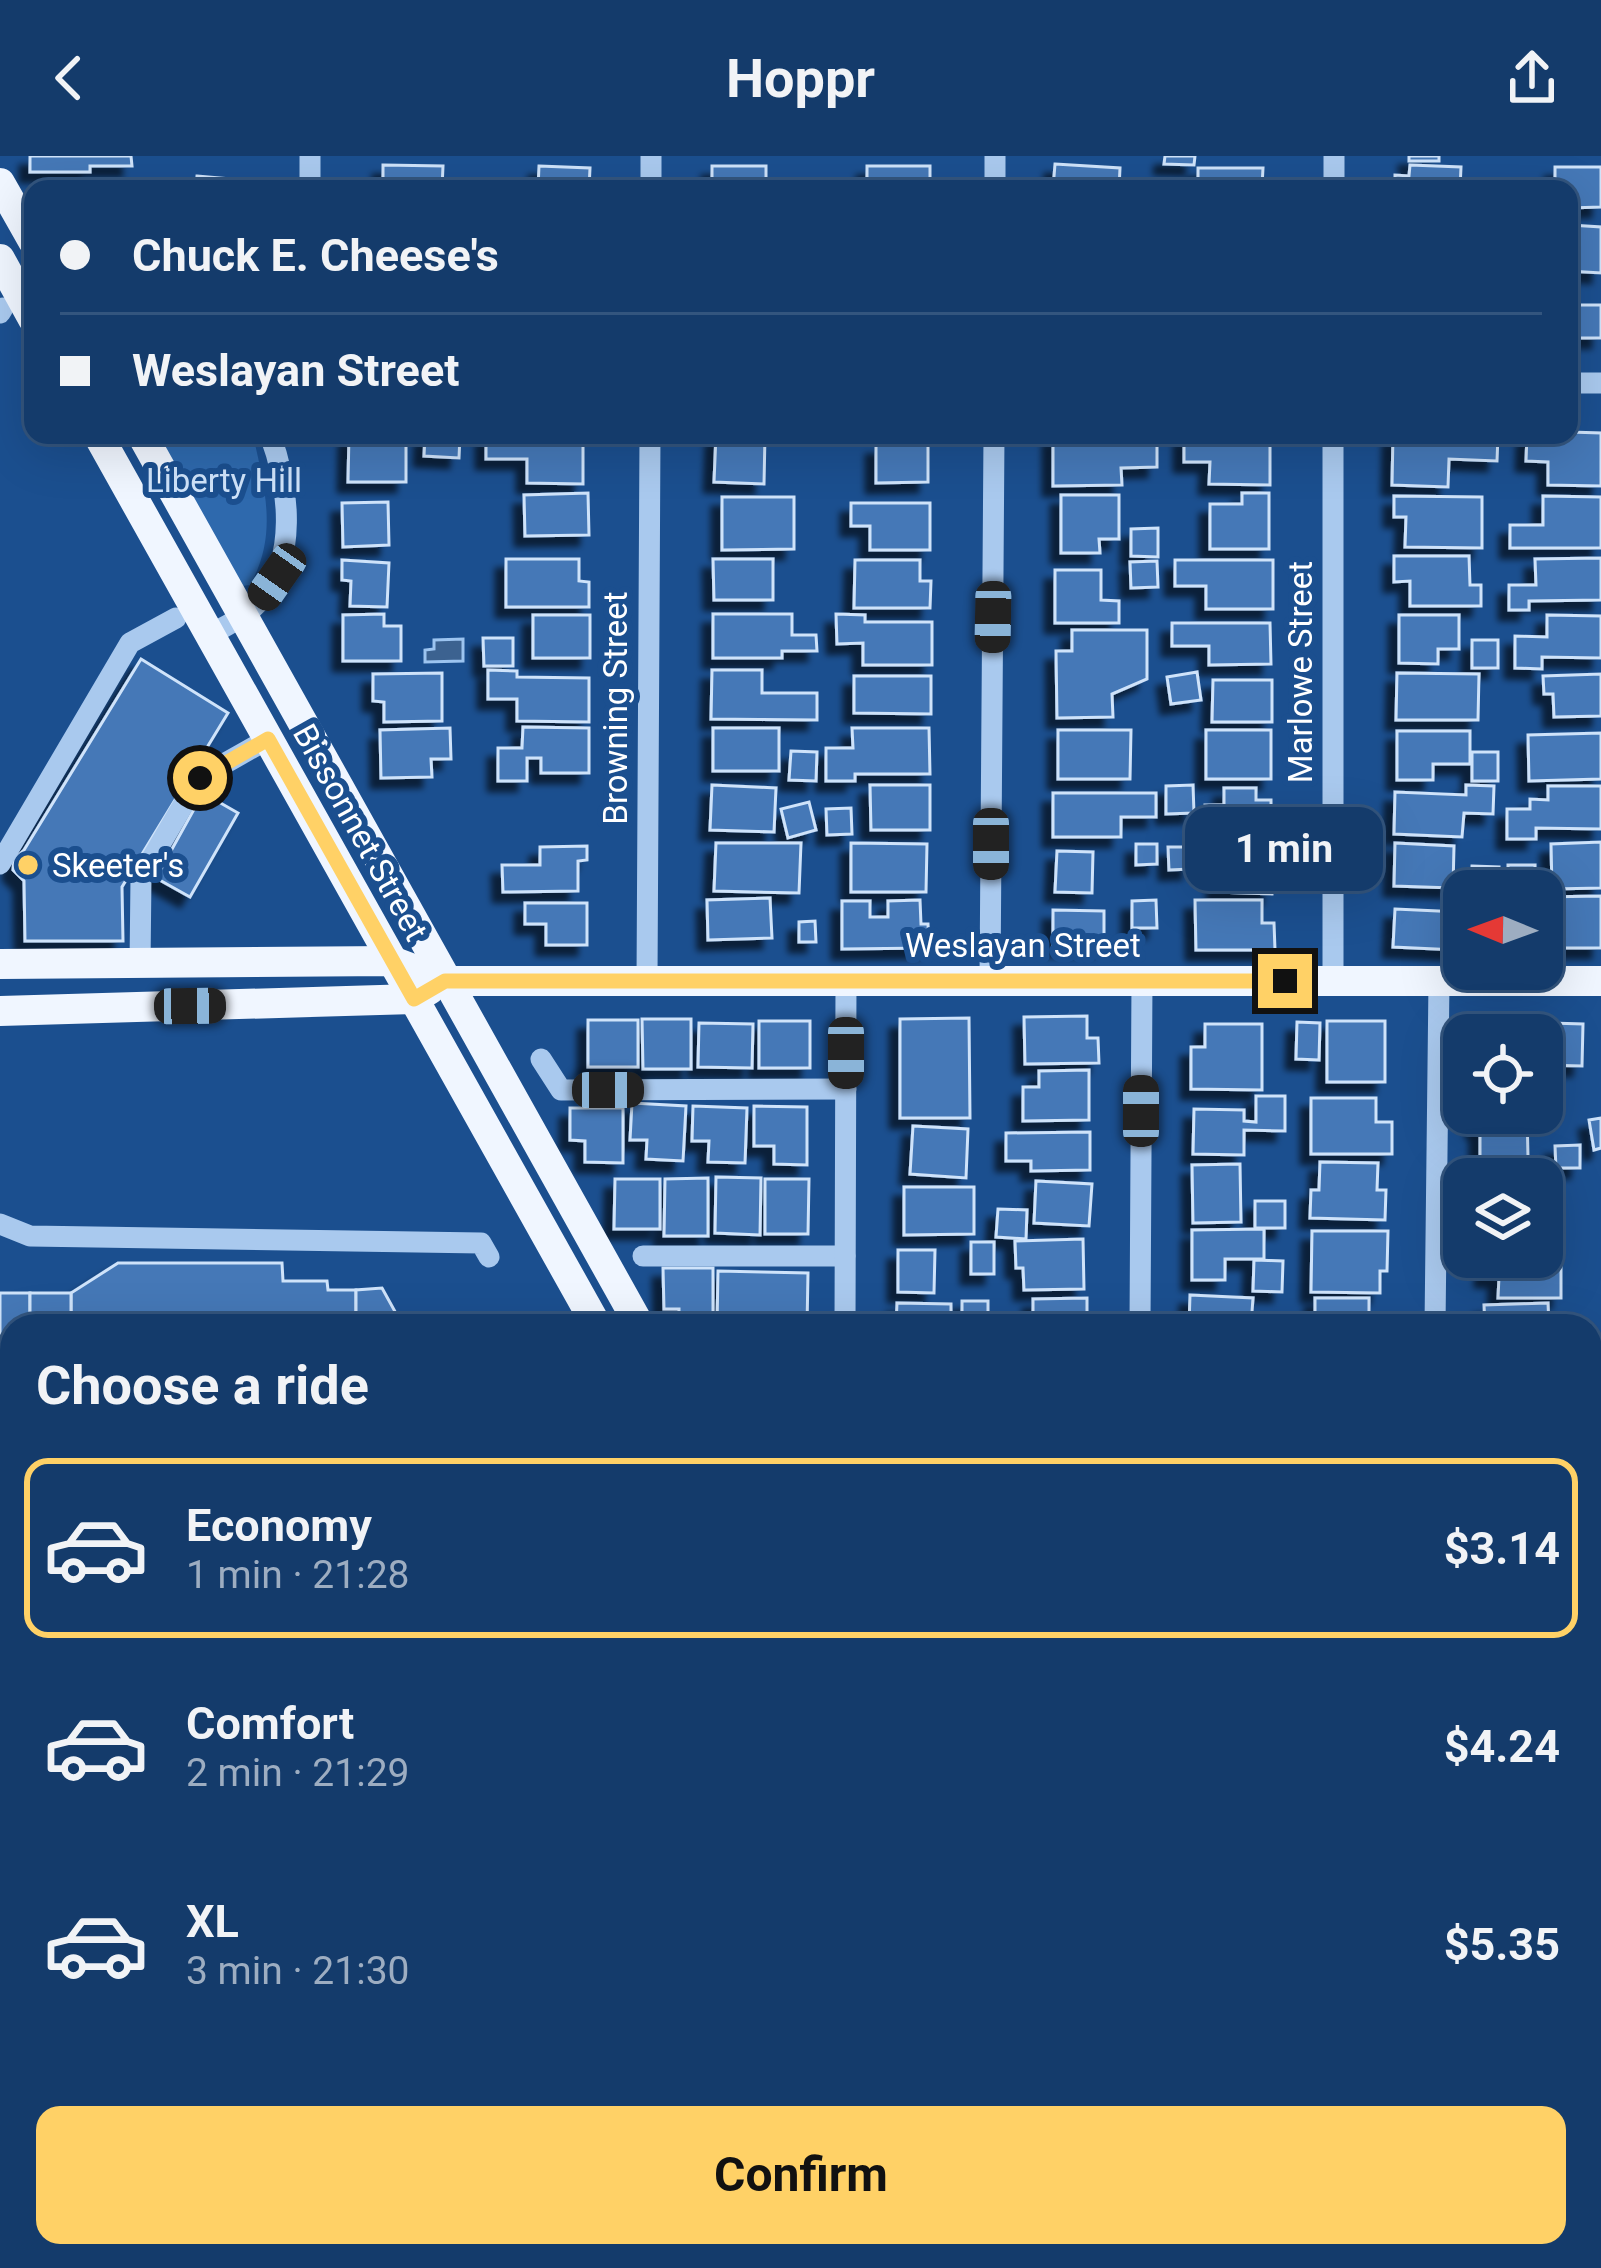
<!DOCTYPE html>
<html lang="en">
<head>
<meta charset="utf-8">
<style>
  body { margin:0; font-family:Roboto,sans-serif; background:#1d4271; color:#f1f3f6; height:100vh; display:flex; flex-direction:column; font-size:45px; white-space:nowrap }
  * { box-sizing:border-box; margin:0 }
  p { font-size:39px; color:#9dadc1 }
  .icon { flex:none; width:66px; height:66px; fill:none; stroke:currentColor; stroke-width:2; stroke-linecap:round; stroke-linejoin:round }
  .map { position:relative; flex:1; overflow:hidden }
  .panel { position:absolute; left:0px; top:1158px; width:1602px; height:954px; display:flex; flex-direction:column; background:#143b6b; border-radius:36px 36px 0 0; box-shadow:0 12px 48px #0002,0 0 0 3px #33557e }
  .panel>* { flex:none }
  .hud { position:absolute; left:24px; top:24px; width:1554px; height:264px; border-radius:24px; box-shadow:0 12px 48px #0002,0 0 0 3px #33557e; display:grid; align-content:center; height:264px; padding:0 36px; background:#143b6b }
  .needle { width:78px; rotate:271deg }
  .tools { position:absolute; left:1443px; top:714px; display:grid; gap:24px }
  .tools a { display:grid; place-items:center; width:120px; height:120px; border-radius:24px; background:#143b6b; box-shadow:0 12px 48px #0002,0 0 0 3px #33557e; font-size:60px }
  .end { position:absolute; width:54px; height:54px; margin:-27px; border:15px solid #ffd166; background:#111; box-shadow:0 0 0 6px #111 }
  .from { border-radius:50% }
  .bubble { position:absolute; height:84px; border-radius:24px; background:#143b6b; box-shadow:0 12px 48px #0002,0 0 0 3px #33557e; font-size:39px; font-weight:700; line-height:84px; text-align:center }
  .car { position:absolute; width:36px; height:72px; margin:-36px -18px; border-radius:15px; box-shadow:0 0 9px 3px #0007; background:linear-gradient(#222 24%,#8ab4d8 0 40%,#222 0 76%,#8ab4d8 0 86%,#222 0) }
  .hud b { display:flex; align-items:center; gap:42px; height:114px; font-size:45px }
  .hud b+b { border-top:3px solid #33557e }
  .hud i { width:30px; height:30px; background:#f1f3f6 }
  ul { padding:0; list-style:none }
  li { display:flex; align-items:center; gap:36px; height:180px; margin:0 24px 18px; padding:0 12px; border:6px solid transparent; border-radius:24px }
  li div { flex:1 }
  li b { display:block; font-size:45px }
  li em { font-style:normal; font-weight:700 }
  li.selected { border-color:#ffd166 }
  li>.icon { width:108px; height:108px; stroke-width:1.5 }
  h2 { padding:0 36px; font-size:54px; line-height:144px }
  .cta { display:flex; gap:24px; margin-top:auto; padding:24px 36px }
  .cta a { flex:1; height:138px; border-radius:24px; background:#ffd166; color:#111; font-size:48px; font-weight:700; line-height:138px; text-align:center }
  header { display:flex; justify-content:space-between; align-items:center; height:156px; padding:0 36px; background:#143b6b; font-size:54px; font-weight:700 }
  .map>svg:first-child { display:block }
</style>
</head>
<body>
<header><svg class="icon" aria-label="back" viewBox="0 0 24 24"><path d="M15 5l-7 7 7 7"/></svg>Hoppr<svg class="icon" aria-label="share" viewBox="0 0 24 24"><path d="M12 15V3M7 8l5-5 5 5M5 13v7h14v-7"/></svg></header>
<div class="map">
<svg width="1601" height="2112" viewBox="0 0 1601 2112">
  <defs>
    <filter id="shadow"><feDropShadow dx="-10" dy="10" stdDeviation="3" flood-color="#0009"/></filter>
  </defs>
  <rect width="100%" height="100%" fill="#1b4f8f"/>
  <path fill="#2e69ad" d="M154,279h99c12,54 25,100 -3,150l-8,1z"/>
  <path fill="#3c6290" stroke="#9cc4f0" stroke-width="3" d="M463,483v22l-38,1v-12l9,-1v-9z"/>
  <g fill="#4478b7" stroke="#cfe3fa" stroke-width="3" filter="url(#shadow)">
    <path d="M30,0h101l1,10h-42v6h-60z"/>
    <path d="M1165,0h30l-1,9 -30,-1z"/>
    <rect x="1409" y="0" width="30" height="5"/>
    <path d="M1055,8l65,4 -1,21h-66z"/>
    <path d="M383,9l60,1 -1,23h-59z"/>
    <path d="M1410,9l51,2 -1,22h-65v-14l14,1z"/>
    <path d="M539,10l51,2 -1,21h-51z"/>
    <rect x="712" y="10" width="54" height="23"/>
    <rect x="867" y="10" width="63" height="23"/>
    <path d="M1555,11h46v40l-32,1v-19h-14z"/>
    <path d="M1198,12h65l-1,19 11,2h-75z"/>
    <path d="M197,20l47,4 -1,9h-47z"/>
    <path d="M1570,69l31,2v46l-32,-2z"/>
    <rect x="1569" y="149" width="32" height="33"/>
    <path d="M1569,276l32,1v53l-53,-1v-23l-22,-1 1,-26z"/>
    <path d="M349,279h57v47h-58z"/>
    <path d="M425,279h35l-1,23 -35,-2z"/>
    <path d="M486,279h97v49l-56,-1v-24h-41z"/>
    <path d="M716,279h49l-1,49 -50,-2z"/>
    <path d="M1053,279l104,1v31l-36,1 1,17 -69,1z"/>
    <path d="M1184,279h86v50l-61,-1 1,-22h-26z"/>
    <path d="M1393,279h105l-1,26 -48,-2 -1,28 -56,-2z"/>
    <path d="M876,289h52v37l-52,1z"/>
    <path d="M588,337l1,42 -64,1 -1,-41z"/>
    <path d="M1242,337h27v56h-59v-45h32z"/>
    <path d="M1061,339h58v44h-20l1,14h-39z"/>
    <path d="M1394,340l88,1v51l-77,-1 1,-30h-12z"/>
    <path d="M1543,340l58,1v51h-91v-23h33z"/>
    <path d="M722,341h72v52l-72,1z"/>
    <path d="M388,346l1,43 -46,2 -1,-44z"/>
    <path d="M851,347h79v47h-60v-24h-19z"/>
    <path d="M1158,372v29l-27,-1v-27z"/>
    <path d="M1394,400h75l1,29h11v21h-71v-25l-16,1z"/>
    <path d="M1601,402v42l-72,1v9h-20v-25h27l-1,-26z"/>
    <path d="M506,403h73v22l10,1v25h-83z"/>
    <path d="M713,403h60v41h-59z"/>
    <path d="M342,404l47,3 -2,44 -37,-1 1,-25 -9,-1z"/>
    <path d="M855,404h65v21h11l-1,27h-76z"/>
    <path d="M1175,404h98v49h-67v-23h-31z"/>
    <path d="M1157,405l1,26 -27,1 -1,-26z"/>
    <path d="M1055,414h46v30l18,1v22h-64z"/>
    <path d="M384,458v12h17v35h-58v-46z"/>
    <path d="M713,458h79v21h24l1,16h-35v7h-69z"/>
    <path d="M836,458l29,1v7h67v43h-69v-22l-26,1z"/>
    <rect x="533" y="459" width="57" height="43"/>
    <path d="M1399,459h60v34h-21v15l-39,-1z"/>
    <path d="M1547,459l54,1v42l-59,-1v12l-27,-1v-32l32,1z"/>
    <path d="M1172,467h98l1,41 -62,1v-19h-37z"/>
    <path d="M1072,474h75v49l-35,15 1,23 -56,1 -1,-67h16z"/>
    <path d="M483,482h30v28h-29z"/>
    <rect x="1472" y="484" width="26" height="28"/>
    <path d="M141,503l87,54 -106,174 1,54h-98l-1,-60 -11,-11 1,-10 10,-10z"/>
    <path d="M488,514l29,1v6l72,1v44l-72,-1v-22h-29z"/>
    <path d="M712,514h50v23h55v27l-106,-1z"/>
    <path d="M1197,516l4,28 -30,4 -4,-27z"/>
    <path d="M442,517v48l-58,1v-20l-11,-1v-27z"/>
    <path d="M1397,517l82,1 -1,46h-82z"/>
    <path d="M1601,518v42l-47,1 -1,-23h-9l-1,-18z"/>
    <path d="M854,520h77v38l-77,-1z"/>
    <path d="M1213,524h59v42h-60z"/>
    <path d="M523,571l66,1v45h-48v-15h-14v23h-29v-33h24z"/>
    <path d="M450,572l1,31h-20l1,18 -51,1 -1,-48z"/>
    <rect x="713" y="572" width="66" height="43"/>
    <path d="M852,572h77l1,46h-75v7h-29v-33h27z"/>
    <path d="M1058,574h73l-1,49h-72z"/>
    <rect x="1206" y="574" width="65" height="49"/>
    <path d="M1397,575h73v33h-37v16h-36z"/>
    <path d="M1601,577v46l-72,2 -1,-46z"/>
    <path d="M791,595l26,1 -1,29 -27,-1z"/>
    <rect x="1472" y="596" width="26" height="29"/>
    <path d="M712,629l64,3 -2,44 -64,-2z"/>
    <path d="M870,629h60v45h-59z"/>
    <path d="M1193,629l1,28 -28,1v-28z"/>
    <path d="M1466,629l28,1 -1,28 -29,-1 -2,24 -68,-3 1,-42 71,3z"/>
    <path d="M1548,630h53v43l-65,-1v11h-29v-30h23v-10l18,1z"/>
    <path d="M1224,632h32v12h15v35l-65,1 -1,-31h19z"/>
    <path d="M203,637l35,20 -48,84 -34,-19z"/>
    <path d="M1053,637h103v24h-35v20h-68z"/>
    <path d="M809,646l7,28 -28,8 -7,-29z"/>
    <path d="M851,652l1,26 -25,1 -1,-26z"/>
    <path d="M1601,686v46l-49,1 -1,-45z"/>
    <path d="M716,687h85l-2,50 -85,-2z"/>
    <path d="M851,687l76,1 -1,48h-75z"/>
    <path d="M1395,687l59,3 -1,42 -59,-2z"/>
    <path d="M1136,688h21v20l-21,1z"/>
    <path d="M587,690v14l-9,1v30l-75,1 -1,-27h38v-18z"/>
    <path d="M1168,691h22l1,22 -22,1z"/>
    <path d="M1218,694l55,2 -1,42 -55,-2z"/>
    <path d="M1057,695l36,1 -1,41 -37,-1z"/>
    <rect x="1508" y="709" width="27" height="26"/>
    <path d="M1472,710l27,1 -1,24h-27z"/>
    <path d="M1601,740v52h-46v-29h-13v-22z"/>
    <path d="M770,742l2,40 -64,2 -1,-40z"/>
    <path d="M920,744l1,24h7l1,24 -87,1v-48h28v16h18v-16z"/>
    <path d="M1156,744l1,28h-25v-27z"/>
    <path d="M1195,744h67v23h12l1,27h-79z"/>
    <path d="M525,747h62v42h-41v-21h-21z"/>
    <path d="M1395,753l64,3 1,5 4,-3v22l-7,14 -64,-3z"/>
    <path d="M1053,754l51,1v35h-51z"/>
    <path d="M815,765l1,21h-17v-20z"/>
    <path d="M1087,860v22h11l1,25 -74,1 -1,-47z"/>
    <path d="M969,862l1,100h-70v-99z"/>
    <path d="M642,863h49v50h-48z"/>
    <rect x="588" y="864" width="50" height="47"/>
    <rect x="759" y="865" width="51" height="47"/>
    <rect x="1327" y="865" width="58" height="61"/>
    <path d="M1297,866l23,1 -1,37 -23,-1z"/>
    <path d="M1515,866l68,2 -1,42 -40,-1v-30h-50l11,-11 11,7z"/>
    <path d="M699,867l54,1 -1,44 -54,-1z"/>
    <path d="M1205,868h57v66l-71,-1v-42h14z"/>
    <path d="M1089,914v50l-66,1v-34h16v-16z"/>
    <path d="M1256,940h29v35l-41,-1v25l-51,-1 1,-45 50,1v11l12,1z"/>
    <path d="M1311,942h65v24h16v32h-81z"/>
    <path d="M632,947l54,3 -3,55 -37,-2 1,-19h-17z"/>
    <path d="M693,950l54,2 -2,55 -37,-1 1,-21h-17z"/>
    <path d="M754,950l53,1v58l-33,-1v-18h-20z"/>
    <path d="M570,952h53v55l-38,-1v-21l-15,-1z"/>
    <path d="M1480,957h47l1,44h-48v-29h-4v-10h4z"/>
    <path d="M1601,962v30l-7,2 -5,-30z"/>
    <path d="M913,970l55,3 -2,49 -56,-4z"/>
    <path d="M1090,976v38l-59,1v-10h-25v-28z"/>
    <path d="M1580,989v23h-24l-1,-22z"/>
    <path d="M1320,1006l58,1 -1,27h9l-1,30 -75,-2 1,-28h8z"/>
    <path d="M1240,1008l1,58 -48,1 -1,-58z"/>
    <path d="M716,1021l45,1 -1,57 -45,-2z"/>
    <path d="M708,1022v58h-44l1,-57z"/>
    <path d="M615,1023h45v50h-46z"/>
    <path d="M765,1023h44l-1,55h-43z"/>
    <path d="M1036,1025l56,3 -3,42 -55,-3z"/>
    <path d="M904,1031h70v47l-70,1z"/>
    <rect x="1255" y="1045" width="30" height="27"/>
    <path d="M998,1053l29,1 -1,29 -30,-2z"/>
    <path d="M1264,1073v30h-39v21h-33v-50z"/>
    <path d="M1312,1075h76l-1,40h-7v22l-69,-1z"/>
    <path d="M1083,1083l1,50 -60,1 -1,-22h-7l-1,-27z"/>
    <rect x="971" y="1086" width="23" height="32"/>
    <path d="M898,1094h37l-1,43 -36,-1z"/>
    <path d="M1542,1094h9v13h10v35h-63l1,-21h-14l1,-20h56z"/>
    <path d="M1254,1104l29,1 -1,31 -29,-1z"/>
    <path d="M118,1107h164l1,18h44l1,9h28v36h-285v-33z"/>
    <path d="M663,1112h50v51l-34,-1v-9h-15z"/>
    <path d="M718,1115l90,2 -1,53h-90z"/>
    <path d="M382,1132l21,38h-47v-36z"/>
    <path d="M0,1137h30v33h-18v75h-12z"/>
    <rect x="30" y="1137" width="41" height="33"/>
    <path d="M1190,1139l63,3 -2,28h-62z"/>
    <path d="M1087,1142v28h-54v-27z"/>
    <rect x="1315" y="1142" width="54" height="28"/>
    <rect x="962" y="1145" width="26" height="25"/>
    <path d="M897,1147l54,1v22h-55z"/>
    <path d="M1548,1147l1,23h-64l-1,-21z"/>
    <rect x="0" y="1245" width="12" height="61"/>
    <path d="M0,1506h10l2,52h-12z"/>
    <rect x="0" y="1626" width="12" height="49"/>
    <rect x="0" y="1683" width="12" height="43"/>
    <path d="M0,1745l12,1v38h-12z"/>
    <rect x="0" y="1800" width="12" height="47"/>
    <rect x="0" y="1853" width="11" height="46"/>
    <rect x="0" y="1915" width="12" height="56"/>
    <rect x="0" y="2052" width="12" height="45"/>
    <path d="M893,2100h46l7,12h-70z"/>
    <path d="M991,2100h62l1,3 -18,9h-39z"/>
    <path d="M1357,2100h31l-1,12h-103v-5l72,2z"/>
    <path d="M1071,2102l3,10h-32z"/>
    <path d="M1495,2102v10h-72l5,-7z"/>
    <path d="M332,2104v8h-74v-7z"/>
    <path d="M612,2104v8h-57v-7z"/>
    <rect x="672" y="2104" width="58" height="8"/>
    <path d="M148,2105v7h-57v-6z"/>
    <rect x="380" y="2107" width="58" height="5"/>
  </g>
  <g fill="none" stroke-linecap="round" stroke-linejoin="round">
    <g stroke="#a9c9ee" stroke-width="21">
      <path d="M310,0v33"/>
      <path d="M995,0v33"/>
      <path d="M651,33v-33"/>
      <path d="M1334,33v-33"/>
      <path d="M0,157l3,-5"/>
      <path d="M1569,227h32"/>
      <path d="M210,479c15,-9 35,-18 47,-31 42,-43 32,-118 13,-169"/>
      <path d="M0,708l130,-221 46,-25"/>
      <path d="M140,809l1,-88 58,-99 69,-39"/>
      <path d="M647,825l3,-546"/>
      <path d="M990,825l4,-546"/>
      <path d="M1333,825v-546"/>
      <path d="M541,903l20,31 285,-1"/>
      <path d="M0,1068l30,12 451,7 8,14"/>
      <path d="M643,1100h202"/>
      <path d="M845,1170l1,-345"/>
      <path d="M1140,1170l2,-345"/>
      <path d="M1435,1170l4,-345"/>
      <path d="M1590,1464h11"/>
      <path d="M0,1471h12"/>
      <path d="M0,2013h12"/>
      <path d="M205,2100v12"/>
      <path d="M802,2100l6,12"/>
      <path d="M1222,2100v12"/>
      <path d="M1565,2100v12"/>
      <path d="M498,2112v-12"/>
    </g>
    <g stroke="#f0f6ff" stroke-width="30">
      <path d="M0,27l33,58"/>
      <path d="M0,103l33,60"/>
      <path d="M98,279l499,891"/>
      <path d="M142,279l498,891"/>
      <path d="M0,808l392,-3 53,20h1156"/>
      <path d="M0,855l414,-12 15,-9"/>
      <path d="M1140,2100l7,12"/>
    </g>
  </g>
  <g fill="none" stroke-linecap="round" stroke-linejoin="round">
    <path stroke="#ffd166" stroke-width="15" d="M200,622l68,-39 146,260 31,-18h840"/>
  </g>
  <circle fill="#ffd166" stroke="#1b4f8f" stroke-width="4.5" cx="28" cy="709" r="12"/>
  <g text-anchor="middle" stroke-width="12" stroke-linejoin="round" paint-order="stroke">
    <g font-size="33" fill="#cfe3fa" stroke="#1b4f8f">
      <text x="224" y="336">Liberty Hill</text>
    </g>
    <g font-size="33" fill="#fff" stroke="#1b4f8f">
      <text transform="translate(1300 516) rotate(-90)" y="12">Marlowe Street</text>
      <text transform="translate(615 552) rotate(-90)" y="12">Browning Street</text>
      <text transform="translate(361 676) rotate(61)" y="12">Bissonnet Street</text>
      <text x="1023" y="801">Weslayan Street</text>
    </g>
    <g font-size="33" fill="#fff" stroke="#1b4f8f" text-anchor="start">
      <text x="52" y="721">Skeeter's</text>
    </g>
  </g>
</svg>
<div class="tools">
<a><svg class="needle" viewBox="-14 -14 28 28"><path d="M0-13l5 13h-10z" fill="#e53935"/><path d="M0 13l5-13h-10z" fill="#9dadc1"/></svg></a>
<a><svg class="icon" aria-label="locate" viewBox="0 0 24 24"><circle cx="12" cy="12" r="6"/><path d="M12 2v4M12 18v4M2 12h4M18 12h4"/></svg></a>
<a><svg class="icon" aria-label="layers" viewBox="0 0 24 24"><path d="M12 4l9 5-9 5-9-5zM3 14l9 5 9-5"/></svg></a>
</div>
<i class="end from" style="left:200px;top:622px"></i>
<i class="end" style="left:1285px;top:825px"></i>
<div class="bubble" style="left:1185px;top:651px;width:198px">1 min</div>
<i class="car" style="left:277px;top:421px;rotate:215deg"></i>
<i class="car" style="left:993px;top:461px;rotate:181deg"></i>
<i class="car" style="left:991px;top:688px;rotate:180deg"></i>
<i class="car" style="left:190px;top:850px;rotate:89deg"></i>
<i class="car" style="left:846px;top:897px;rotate:180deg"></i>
<i class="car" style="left:608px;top:934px;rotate:90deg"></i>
<i class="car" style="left:1141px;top:955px;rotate:0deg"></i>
<div class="hud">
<b><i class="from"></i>Chuck E. Cheese's</b>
<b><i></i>Weslayan Street</b>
</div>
<section class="panel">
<h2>Choose a ride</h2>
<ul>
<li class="selected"><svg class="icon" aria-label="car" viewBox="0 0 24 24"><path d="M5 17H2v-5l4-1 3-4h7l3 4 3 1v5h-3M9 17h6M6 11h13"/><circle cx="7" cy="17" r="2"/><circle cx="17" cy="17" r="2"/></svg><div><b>Economy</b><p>1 min · 21:28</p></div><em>$3.14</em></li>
<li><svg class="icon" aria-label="car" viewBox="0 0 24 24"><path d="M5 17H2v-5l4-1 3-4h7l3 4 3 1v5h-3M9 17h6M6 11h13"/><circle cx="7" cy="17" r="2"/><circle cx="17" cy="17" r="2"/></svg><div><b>Comfort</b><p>2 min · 21:29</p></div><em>$4.24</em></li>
<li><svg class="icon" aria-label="car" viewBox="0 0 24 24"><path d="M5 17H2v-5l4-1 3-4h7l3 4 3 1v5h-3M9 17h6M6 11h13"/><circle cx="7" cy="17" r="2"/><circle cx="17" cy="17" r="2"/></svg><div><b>XL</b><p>3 min · 21:30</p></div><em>$5.35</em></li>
</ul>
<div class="cta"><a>Confirm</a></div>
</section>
</div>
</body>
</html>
